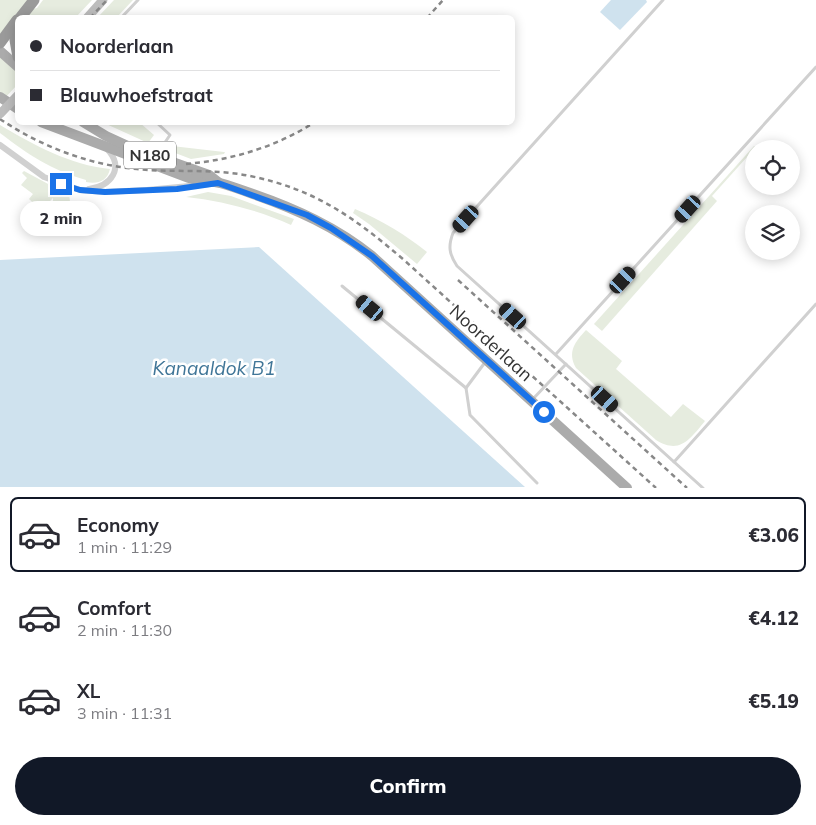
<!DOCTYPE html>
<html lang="en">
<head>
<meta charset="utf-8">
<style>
  body { margin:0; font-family:Mulish,sans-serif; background:#f2f2f3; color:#2b2b33; height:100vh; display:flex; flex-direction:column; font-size:19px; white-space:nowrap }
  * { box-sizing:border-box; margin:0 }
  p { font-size:16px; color:#7c7c81 }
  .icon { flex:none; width:28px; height:28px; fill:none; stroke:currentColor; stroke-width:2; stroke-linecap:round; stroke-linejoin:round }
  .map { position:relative; height:488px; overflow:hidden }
  .panel { display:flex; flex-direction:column; background:#fff; flex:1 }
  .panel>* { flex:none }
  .guide { position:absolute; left:15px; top:15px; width:500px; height:110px; border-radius:8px; box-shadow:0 2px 12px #0003; display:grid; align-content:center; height:110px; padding:0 15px; background:#fff }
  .buttons { position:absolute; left:745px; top:140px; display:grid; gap:10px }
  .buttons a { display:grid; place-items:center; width:55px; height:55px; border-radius:50%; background:#fff; box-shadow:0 2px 12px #0003; font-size:25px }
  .end { position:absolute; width:22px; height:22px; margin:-11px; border:6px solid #1a73e8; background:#fff; box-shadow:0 0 0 2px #fff }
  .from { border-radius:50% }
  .bubble { position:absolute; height:35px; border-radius:18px; background:#fff; box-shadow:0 2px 12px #0003; font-size:16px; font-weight:800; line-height:35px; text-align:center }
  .car { position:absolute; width:15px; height:30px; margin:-15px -8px; border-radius:6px; box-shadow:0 0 4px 1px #0007; background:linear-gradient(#222 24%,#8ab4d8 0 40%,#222 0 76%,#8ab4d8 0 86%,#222 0) }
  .guide b { display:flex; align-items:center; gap:18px; height:48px; font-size:19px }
  .guide b+b { border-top:1px solid #e1e1e2 }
  .guide i { width:12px; height:12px; background:#2b2b33 }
  ul { padding:9px 0 0; list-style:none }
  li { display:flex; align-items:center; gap:15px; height:75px; margin:0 10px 8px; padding:0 5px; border:2px solid transparent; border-radius:8px }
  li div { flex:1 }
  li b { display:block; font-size:19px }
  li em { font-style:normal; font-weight:800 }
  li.on { border-color:#111827 }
  li>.icon { width:45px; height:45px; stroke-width:1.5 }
  .button { display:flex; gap:10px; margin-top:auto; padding:10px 15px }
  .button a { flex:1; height:58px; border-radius:30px; background:#111827; color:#fff; font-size:20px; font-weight:800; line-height:58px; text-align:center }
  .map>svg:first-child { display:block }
</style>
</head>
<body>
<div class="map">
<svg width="816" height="488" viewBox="0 0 816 488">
  <rect width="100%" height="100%" fill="#fff"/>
  <g fill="#e6ecdf">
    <path d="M0,0h28l-28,37z"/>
    <path d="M43,0h49l-16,17 -50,1 7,-9 4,-1z"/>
    <path d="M114,0h19l-16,17h-19z"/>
    <path d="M0,57l17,15v13l-12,13 -5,-5z"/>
    <path d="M104,123h36l14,12 -6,8z"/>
    <path d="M0,125c34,20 70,40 110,44 -3,13 -13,15 -24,13v-2c-35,-10 -57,-25 -86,-47z"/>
    <path d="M172,146l52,6h1l-1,2 -33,5 -21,-8z"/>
    <path d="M754,146l2,1 -44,49 5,5 -115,130 -8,-7z"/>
    <path d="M24,171l26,14 19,8 2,18 -18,-1v-12l-12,12 -12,-11 4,-5 -12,-9 6,-7 -5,-5z"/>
    <path d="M208,192l23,4 63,23 -3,6c-33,-15 -69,-24 -105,-28z"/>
    <path d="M355,209c26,11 51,26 72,43l-10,12 -48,-40 -16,-11z"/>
    <path d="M586,330l36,31 -6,8 55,48 12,-13 22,17c-15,18 -25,34 -49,19l-80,-72c-9,-16 -1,-26 10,-38z"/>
  </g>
  <g fill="#cfe2ee">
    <path d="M611,0h35l1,2 -27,28 -20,-18z"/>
    <path d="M259,247l266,240h-525v-227z"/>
  </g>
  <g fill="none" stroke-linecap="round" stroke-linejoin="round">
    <g stroke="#d0d0d0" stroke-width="3">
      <path d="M663,0l-210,233c-5,13 -4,21 4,33l246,222"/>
      <path d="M121,18l17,-18"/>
      <path d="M156,122l14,13 -13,19"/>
      <path d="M342,286l124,102 20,-27"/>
      <path d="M556,354l260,-287"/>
      <path d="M466,388l4,27 67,68"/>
      <path d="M532,400l34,-36"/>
      <path d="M674,462l142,-158"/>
    </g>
    <g stroke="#d0d0d0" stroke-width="6">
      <path d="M0,145l44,32 36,13 25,2 42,-2 63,-6"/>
      <path d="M89,189c22,-3 36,-21 18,-40"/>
    </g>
    <path stroke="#bdbdbd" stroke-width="9" d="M87,18l16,-18"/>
    <g stroke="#ababab" stroke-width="10">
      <path d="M0,51l18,16"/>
      <path d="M0,97l18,12"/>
      <path d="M41,122l148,56c10,3 20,3 31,5 11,3 22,7 33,11 43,15 83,33 119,62l255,232"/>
      <path d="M83,122l23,14 24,11 79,28 9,7"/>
    </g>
    <g stroke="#9a9a9a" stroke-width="11">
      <path d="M20,18l14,-18"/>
      <path d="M18,26l-3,14 3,17"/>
      <path d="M0,43l17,-23"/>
    </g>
    <g stroke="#888" stroke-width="2.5" stroke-dasharray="5 4" stroke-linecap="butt">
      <path d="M90,18l17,-18"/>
      <path d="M427,18l16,-18"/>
      <path d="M0,111l18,-19"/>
      <path d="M0,119c40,27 89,46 137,50 38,4 75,-1 113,7 65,13 105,42 154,84l252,228"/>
      <path d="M186,164c46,-4 90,-17 129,-42"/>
      <path d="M458,280l229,208"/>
    </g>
    <path stroke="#bdbdbd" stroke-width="9" d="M0,114l18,-19"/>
  </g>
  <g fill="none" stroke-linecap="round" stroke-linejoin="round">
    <path stroke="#1a73e8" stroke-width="6" d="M61,184l19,6 25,2 72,-3 41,-6 89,32 24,13 41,28 172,156"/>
  </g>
  <g text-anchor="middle" stroke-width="5" stroke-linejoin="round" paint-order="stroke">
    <rect fill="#fff" stroke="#707070" stroke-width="1" x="124" y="141.5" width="52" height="27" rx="4"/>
    <g font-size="16" font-weight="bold" fill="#333">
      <text x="150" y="161">N180</text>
    </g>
    <g font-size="18" fill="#333" stroke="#fff">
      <text transform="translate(491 343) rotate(42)" y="6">Noorderlaan</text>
    </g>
    <g font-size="19" font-style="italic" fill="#3f7597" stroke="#fff">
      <text x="214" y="375">Kanaaldok B1</text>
    </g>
  </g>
</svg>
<div class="buttons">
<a><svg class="icon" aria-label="locate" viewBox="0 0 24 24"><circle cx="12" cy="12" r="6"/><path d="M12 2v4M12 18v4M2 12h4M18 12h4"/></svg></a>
<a><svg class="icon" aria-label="layers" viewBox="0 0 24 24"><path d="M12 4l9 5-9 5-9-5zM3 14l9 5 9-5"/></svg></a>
</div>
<i class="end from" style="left:544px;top:412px"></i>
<i class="end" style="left:61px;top:184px"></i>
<div class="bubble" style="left:20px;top:201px;width:82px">2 min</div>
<i class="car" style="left:688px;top:209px;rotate:222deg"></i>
<i class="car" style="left:466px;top:219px;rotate:222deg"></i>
<i class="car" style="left:623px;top:280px;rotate:43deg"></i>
<i class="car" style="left:370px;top:308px;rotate:310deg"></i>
<i class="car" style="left:513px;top:316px;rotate:312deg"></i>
<i class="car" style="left:605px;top:399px;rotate:132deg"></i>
<div class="guide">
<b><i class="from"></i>Noorderlaan</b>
<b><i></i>Blauwhoefstraat</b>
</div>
</div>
<section class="panel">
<ul>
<li class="on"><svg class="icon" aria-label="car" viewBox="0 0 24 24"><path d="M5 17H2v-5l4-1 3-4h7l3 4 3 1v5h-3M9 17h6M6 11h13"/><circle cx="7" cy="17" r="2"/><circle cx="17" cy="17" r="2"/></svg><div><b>Economy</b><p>1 min · 11:29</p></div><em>€3.06</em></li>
<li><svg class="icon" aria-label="car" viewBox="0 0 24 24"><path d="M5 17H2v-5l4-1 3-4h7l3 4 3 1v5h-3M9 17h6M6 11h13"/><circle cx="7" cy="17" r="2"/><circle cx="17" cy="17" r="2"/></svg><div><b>Comfort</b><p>2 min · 11:30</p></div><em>€4.12</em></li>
<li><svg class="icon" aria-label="car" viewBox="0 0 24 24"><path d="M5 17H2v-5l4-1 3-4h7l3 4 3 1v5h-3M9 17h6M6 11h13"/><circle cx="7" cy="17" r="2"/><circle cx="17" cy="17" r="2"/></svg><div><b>XL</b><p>3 min · 11:31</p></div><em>€5.19</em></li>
</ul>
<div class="button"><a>Confirm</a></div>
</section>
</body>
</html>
